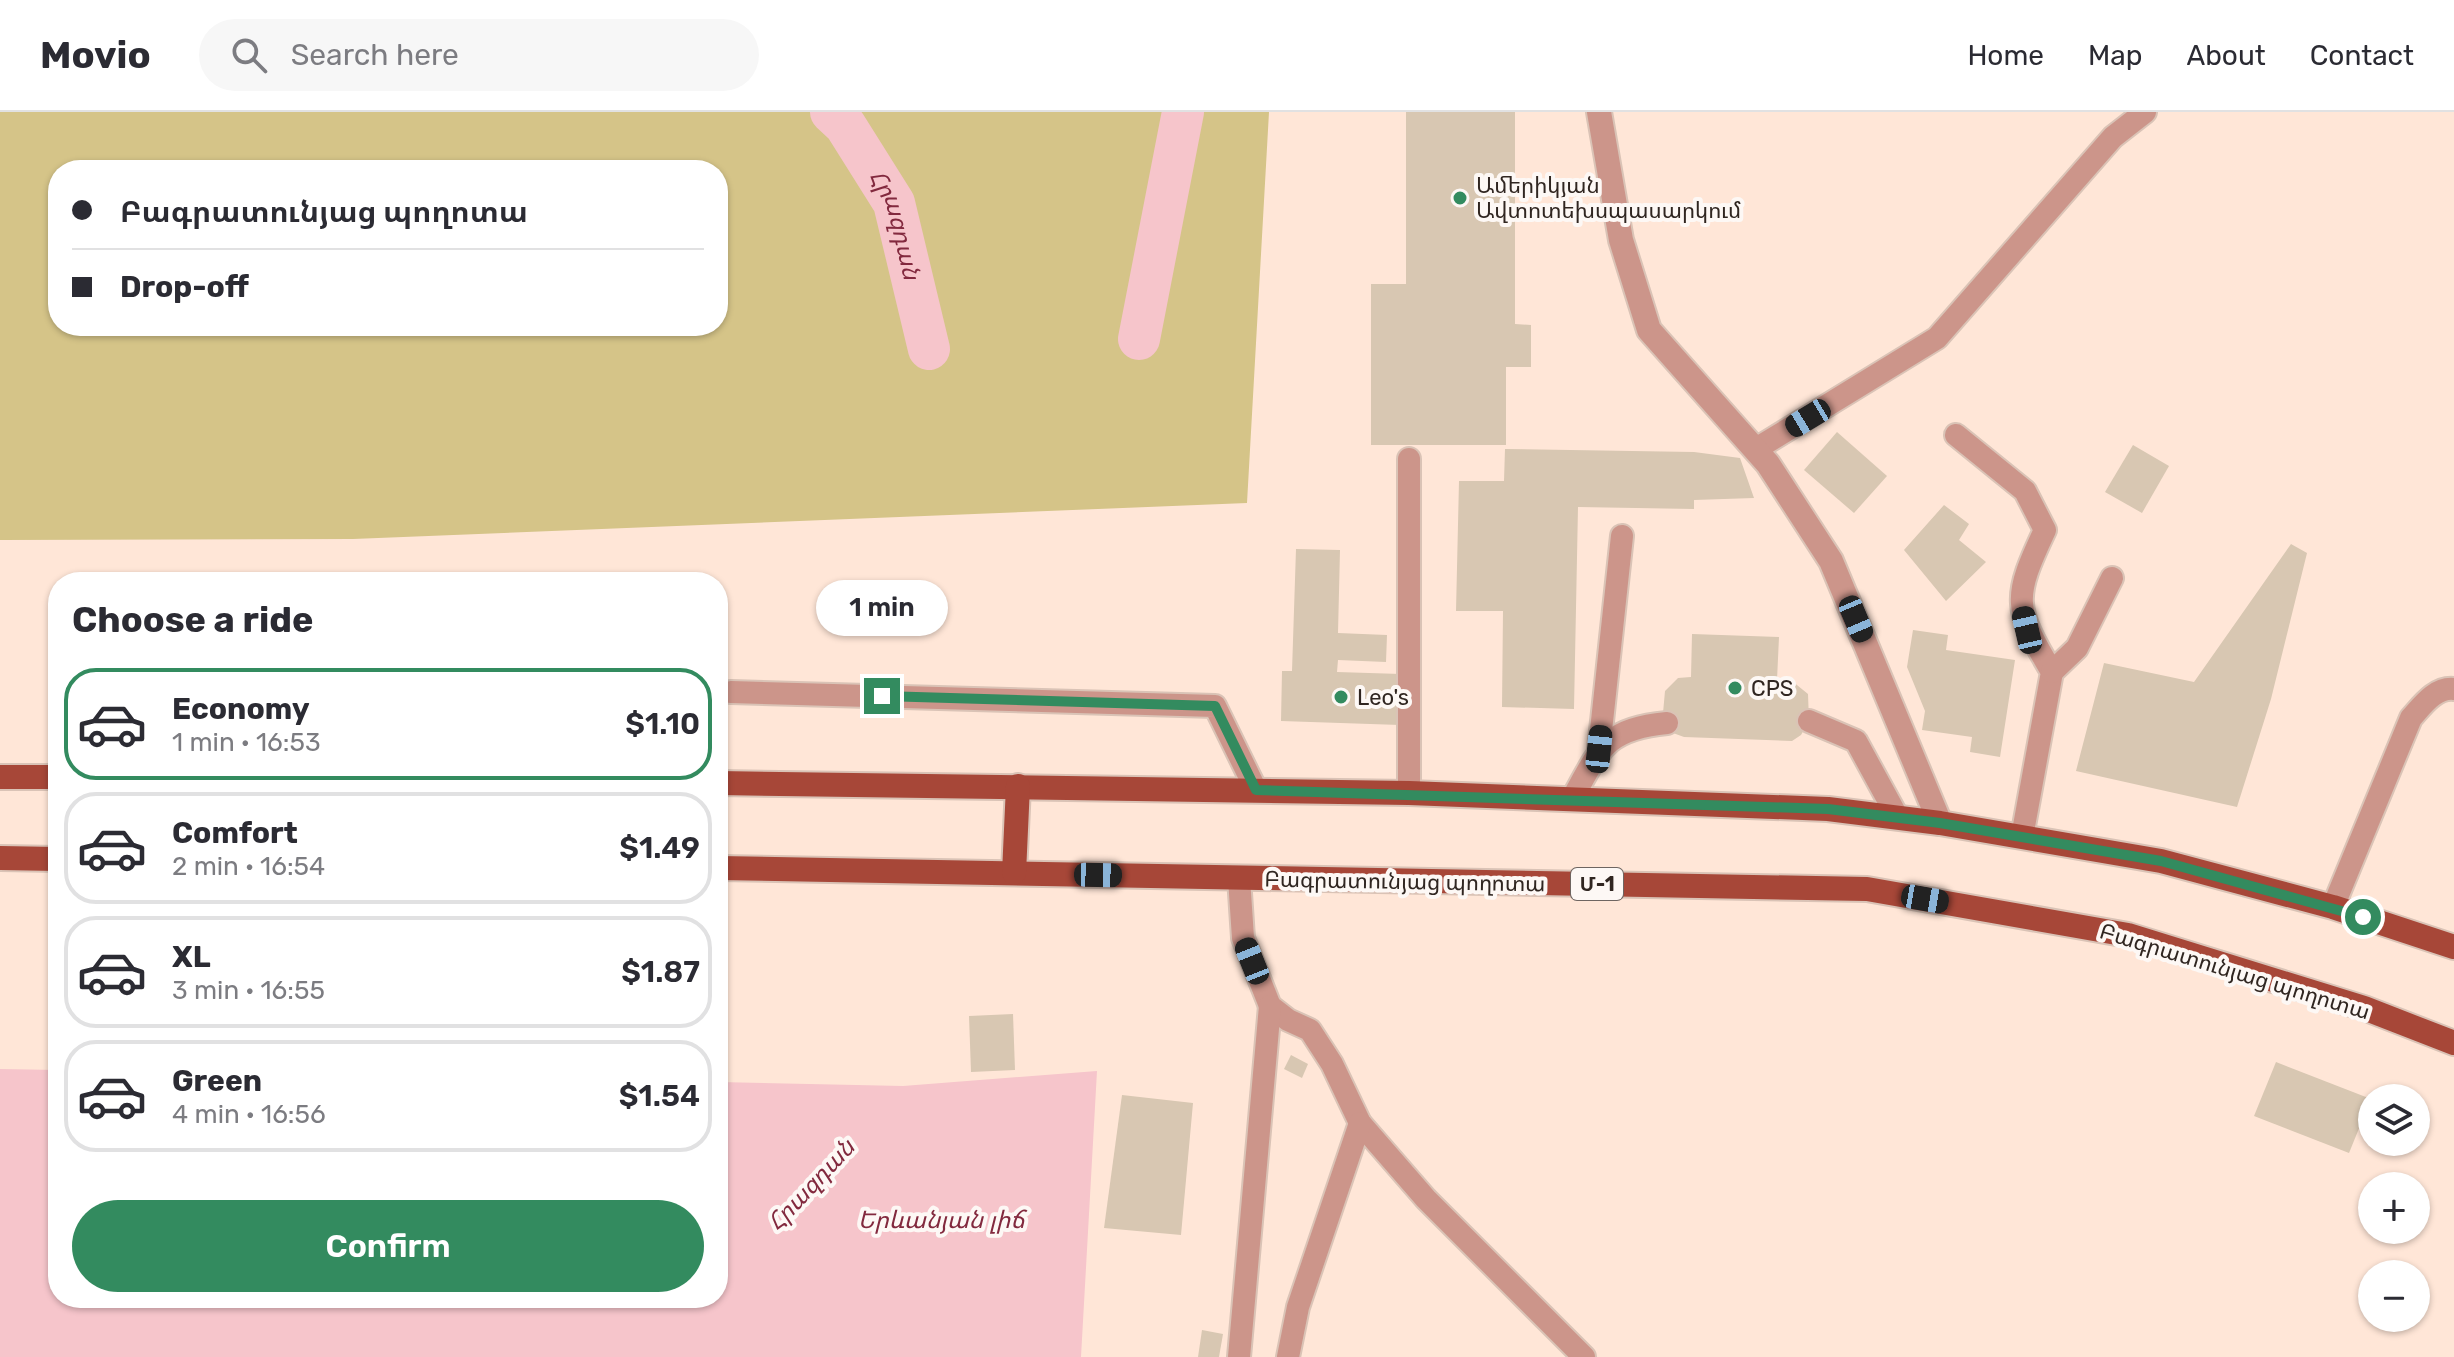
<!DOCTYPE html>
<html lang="en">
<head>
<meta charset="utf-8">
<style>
  body { margin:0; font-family:Rubik,"Noto Sans Armenian",sans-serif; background:#f7f7f7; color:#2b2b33; height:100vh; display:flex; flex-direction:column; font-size:30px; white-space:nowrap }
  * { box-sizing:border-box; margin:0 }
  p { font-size:26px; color:#7c7c81 }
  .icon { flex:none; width:44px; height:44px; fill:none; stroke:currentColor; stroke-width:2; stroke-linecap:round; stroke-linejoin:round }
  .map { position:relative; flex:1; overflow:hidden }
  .sheet { position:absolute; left:48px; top:460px; width:680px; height:736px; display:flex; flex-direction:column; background:#fff; border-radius:32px; box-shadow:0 2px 6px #0004 }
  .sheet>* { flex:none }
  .guide { position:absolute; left:48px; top:48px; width:680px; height:176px; border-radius:32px; box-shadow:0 2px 6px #0004; display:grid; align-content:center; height:176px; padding:0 24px; background:#fff }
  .controls { position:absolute; left:2358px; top:972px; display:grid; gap:16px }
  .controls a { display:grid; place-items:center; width:72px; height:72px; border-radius:50%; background:#fff; box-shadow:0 2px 6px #0004; font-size:40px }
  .end { position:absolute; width:36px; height:36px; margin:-18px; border:10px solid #338b5f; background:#fff; box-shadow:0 0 0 4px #fff }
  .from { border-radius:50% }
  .bubble { position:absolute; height:56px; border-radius:28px; background:#fff; box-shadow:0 2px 6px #0004; font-size:26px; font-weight:600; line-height:56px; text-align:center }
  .car { position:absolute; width:24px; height:48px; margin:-24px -12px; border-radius:10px; box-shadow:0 0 6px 2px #0007; background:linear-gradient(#222 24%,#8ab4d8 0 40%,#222 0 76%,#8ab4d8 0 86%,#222 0) }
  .guide b { display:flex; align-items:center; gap:28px; height:76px; font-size:30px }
  .guide b+b { border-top:2px solid #e1e1e2 }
  .guide i { width:20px; height:20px; background:#2b2b33 }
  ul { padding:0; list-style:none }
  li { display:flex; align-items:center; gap:24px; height:112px; margin:0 16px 12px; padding:0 8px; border:4px solid #e1e1e2; border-radius:32px }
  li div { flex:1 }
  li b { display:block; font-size:30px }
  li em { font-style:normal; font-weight:600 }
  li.current { border-color:#338b5f }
  li>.icon { width:72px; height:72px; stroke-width:1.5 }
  h2 { padding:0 24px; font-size:36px; line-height:96px }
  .button { display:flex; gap:16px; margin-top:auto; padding:16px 24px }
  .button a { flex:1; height:92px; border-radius:48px; background:#338b5f; color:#fff; font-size:32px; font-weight:600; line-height:92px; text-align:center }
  header { display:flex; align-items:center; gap:48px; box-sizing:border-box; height:112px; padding:0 40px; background:#fff; border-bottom:2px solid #e1e1e2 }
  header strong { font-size:38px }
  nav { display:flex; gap:44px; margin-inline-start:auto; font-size:28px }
  .search { width:560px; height:72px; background:#f7f7f7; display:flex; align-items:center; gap:20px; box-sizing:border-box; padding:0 28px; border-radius:44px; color:#7c7c81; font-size:30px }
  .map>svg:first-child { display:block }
</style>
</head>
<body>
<header>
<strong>Movio</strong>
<div class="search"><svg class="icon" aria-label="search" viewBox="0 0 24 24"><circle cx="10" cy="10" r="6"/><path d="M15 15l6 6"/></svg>Search here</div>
<nav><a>Home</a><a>Map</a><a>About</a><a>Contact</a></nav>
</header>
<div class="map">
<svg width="2454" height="1245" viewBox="0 0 2454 1245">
  <rect width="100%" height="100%" fill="#ffe6d7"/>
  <path fill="#d5c488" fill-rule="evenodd" d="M0,0h1269l-22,391 -894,36 -353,1zM58,58h660v156h-660z"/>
  <path fill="#f6c5cb" d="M0,957l58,1v228h660v-216l185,4 194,-15 -16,286h-1081z"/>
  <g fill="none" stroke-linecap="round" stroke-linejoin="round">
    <g stroke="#f6c5cb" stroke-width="42">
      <path id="s1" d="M831,0l14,13 49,78 35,146"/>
      <path d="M1139,227l44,-227"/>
    </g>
  </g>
  <g fill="#d8c7b2">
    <path d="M1406,0h109v212l16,1v42h-25v78h-135v-161h35z"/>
    <path d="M1837,320l50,44 -33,37 -50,-43z"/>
    <path d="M2133,333l36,21 -27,47 -37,-21z"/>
    <path d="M1505,337l189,3 46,6 14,40 -60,2v9l-116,-2 -4,202 -72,-2 1,-96h-47l3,-130h45z"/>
    <path d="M1944,393l25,19 -10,16 27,22 -40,39 -42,-51z"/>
    <path d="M2291,432l16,9 -36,146 -34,108 -161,-36 28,-108 90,19z"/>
    <path d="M1296,437l44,1 -2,83 49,2 -1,27 -48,-2 -1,12 64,2 -1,51 -119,-4 1,-50h10z"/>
    <path d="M1913,518l35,5 -2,15 69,10 -15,97 -30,-5 2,-15 -50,-7 3,-19 -18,-44z"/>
    <path d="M1692,522l87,3 -2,43 15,1 16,13 1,27 -8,14 -9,6 -108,-4 -11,-4 -10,-20 2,-22 13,-13 13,-1z"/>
    <path d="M1013,902l2,56 -44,2 -2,-56z"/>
    <path d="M1291,943l17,9 -6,14 -18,-9z"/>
    <path d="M2276,950l95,37 -22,54 -95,-37z"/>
    <path d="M1122,983l71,8 -12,132 -77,-7z"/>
    <path d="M1202,1218l21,4 -4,23h-21z"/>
  </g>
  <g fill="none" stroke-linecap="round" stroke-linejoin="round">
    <g stroke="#dac3b6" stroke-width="26">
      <g id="lane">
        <path d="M1956,323l69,56 20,39c-32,68 -32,77 7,142l-30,165"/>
        <path d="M1756,337l181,-111 176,-201 32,-25"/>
        <path d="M2052,560l25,-24 35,-70"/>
        <path d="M731,580l484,14 41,84"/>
        <path d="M1809,609l47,20 42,77"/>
        <path d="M1599,637l23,-213"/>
        <path d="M1409,681v-334"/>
        <path d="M1572,687c28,-50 33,-70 95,-76"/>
        <path d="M1239,766l4,60 27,68 18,14 22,10 22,34 28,59 66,76 158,158"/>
        <path d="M2333,795l78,-189c11,-12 24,-31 43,-29"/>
        <path d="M1239,1245l31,-351"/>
        <path d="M1288,1245l10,-50 62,-184"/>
      </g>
    </g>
    <g stroke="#dac3b6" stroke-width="28">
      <path id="street" d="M1599,0l22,128 28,90 119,134 63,97 109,262"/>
    </g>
    <g stroke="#dac3b6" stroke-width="28">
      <g id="primary">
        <path d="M0,665h58"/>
        <path d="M718,671l691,10 419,16 112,14 221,38 172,46 121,40"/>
        <path d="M0,746l58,1"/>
        <path d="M718,756l1149,21 261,46 236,73 90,35"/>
        <path d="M1014,761l4,-87"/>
      </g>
    </g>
    <use href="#lane" stroke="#cc958a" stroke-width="22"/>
    <use href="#street" stroke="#cc958a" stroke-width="24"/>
    <use href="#primary" stroke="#a74738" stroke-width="24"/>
  </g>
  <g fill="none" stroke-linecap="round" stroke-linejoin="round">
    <path stroke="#338b5f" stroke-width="10" d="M882,584l333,10 41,84 572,19 112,14 221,38 202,56"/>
  </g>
  <g fill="#338b5f" stroke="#fdf8f5" stroke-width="3">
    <circle cx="1460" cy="86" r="8"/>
    <circle cx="1735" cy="576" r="8"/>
    <circle cx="1341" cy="585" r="8"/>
  </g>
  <g text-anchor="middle" stroke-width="8" stroke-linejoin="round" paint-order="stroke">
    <rect fill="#fdf8f5" stroke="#6e6561" stroke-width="2" x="1571" y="756" width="52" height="32" rx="6"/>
    <g font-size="20" font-weight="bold" fill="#302621">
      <text x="1597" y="779">Մ-1</text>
    </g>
    <g font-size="22" fill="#302621" stroke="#fdf8f5" text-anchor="start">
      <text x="1476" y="81">Ամերիկյան<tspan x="1476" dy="25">Ավտոտեխսպասարկում</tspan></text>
      <text x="1751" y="584">CPS</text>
      <text x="1357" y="593">Leo's</text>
    </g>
    <g font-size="22" fill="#302621" stroke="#fdf8f5">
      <text transform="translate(1405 769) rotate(1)" y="8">Բագրատունյաց պողոտա</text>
      <text transform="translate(2235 859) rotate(17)" y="8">Բագրատունյաց պողոտա</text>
    </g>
    <g font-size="24" font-style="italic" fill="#82293e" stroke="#fdf8f5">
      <text dy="8" stroke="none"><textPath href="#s1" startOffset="132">Հրազդան</textPath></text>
      <text transform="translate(811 1073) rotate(-47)" y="8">Հրազդան</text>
      <text x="941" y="1116">Երևանյան լիճ</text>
    </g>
  </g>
</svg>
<div class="controls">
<a><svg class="icon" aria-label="layers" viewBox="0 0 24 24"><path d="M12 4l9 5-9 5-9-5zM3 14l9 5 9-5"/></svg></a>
<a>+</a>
<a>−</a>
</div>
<i class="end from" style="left:2363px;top:805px"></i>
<i class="end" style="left:882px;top:584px"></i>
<div class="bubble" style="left:816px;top:468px;width:132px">1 min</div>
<i class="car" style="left:1808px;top:306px;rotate:239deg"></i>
<i class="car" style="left:1856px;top:507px;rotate:157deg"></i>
<i class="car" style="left:2027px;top:518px;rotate:347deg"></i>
<i class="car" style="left:1599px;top:637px;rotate:6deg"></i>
<i class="car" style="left:1098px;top:763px;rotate:91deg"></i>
<i class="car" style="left:1925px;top:787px;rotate:100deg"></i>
<i class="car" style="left:1252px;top:849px;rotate:338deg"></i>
<div class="guide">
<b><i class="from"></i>Բագրատունյաց պողոտա</b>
<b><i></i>Drop-off</b>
</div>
<section class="sheet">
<h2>Choose a ride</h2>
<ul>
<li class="current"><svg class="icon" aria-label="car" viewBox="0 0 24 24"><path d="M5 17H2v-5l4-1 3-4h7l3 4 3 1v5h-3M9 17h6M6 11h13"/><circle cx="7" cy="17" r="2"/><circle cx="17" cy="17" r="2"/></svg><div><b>Economy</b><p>1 min · 16:53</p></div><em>$1.10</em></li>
<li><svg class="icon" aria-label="car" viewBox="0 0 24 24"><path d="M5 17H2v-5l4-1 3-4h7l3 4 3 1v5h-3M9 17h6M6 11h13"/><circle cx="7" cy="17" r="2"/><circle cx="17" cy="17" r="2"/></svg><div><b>Comfort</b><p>2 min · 16:54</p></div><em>$1.49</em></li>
<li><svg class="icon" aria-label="car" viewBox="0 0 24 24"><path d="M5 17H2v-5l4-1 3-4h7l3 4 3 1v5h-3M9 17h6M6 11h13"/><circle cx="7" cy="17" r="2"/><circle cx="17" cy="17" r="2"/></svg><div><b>XL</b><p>3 min · 16:55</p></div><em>$1.87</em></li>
<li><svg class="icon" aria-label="car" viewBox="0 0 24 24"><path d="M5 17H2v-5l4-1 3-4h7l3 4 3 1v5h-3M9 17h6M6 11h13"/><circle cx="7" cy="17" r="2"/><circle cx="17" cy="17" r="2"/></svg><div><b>Green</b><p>4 min · 16:56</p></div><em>$1.54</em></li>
</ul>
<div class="button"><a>Confirm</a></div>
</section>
</div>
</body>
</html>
